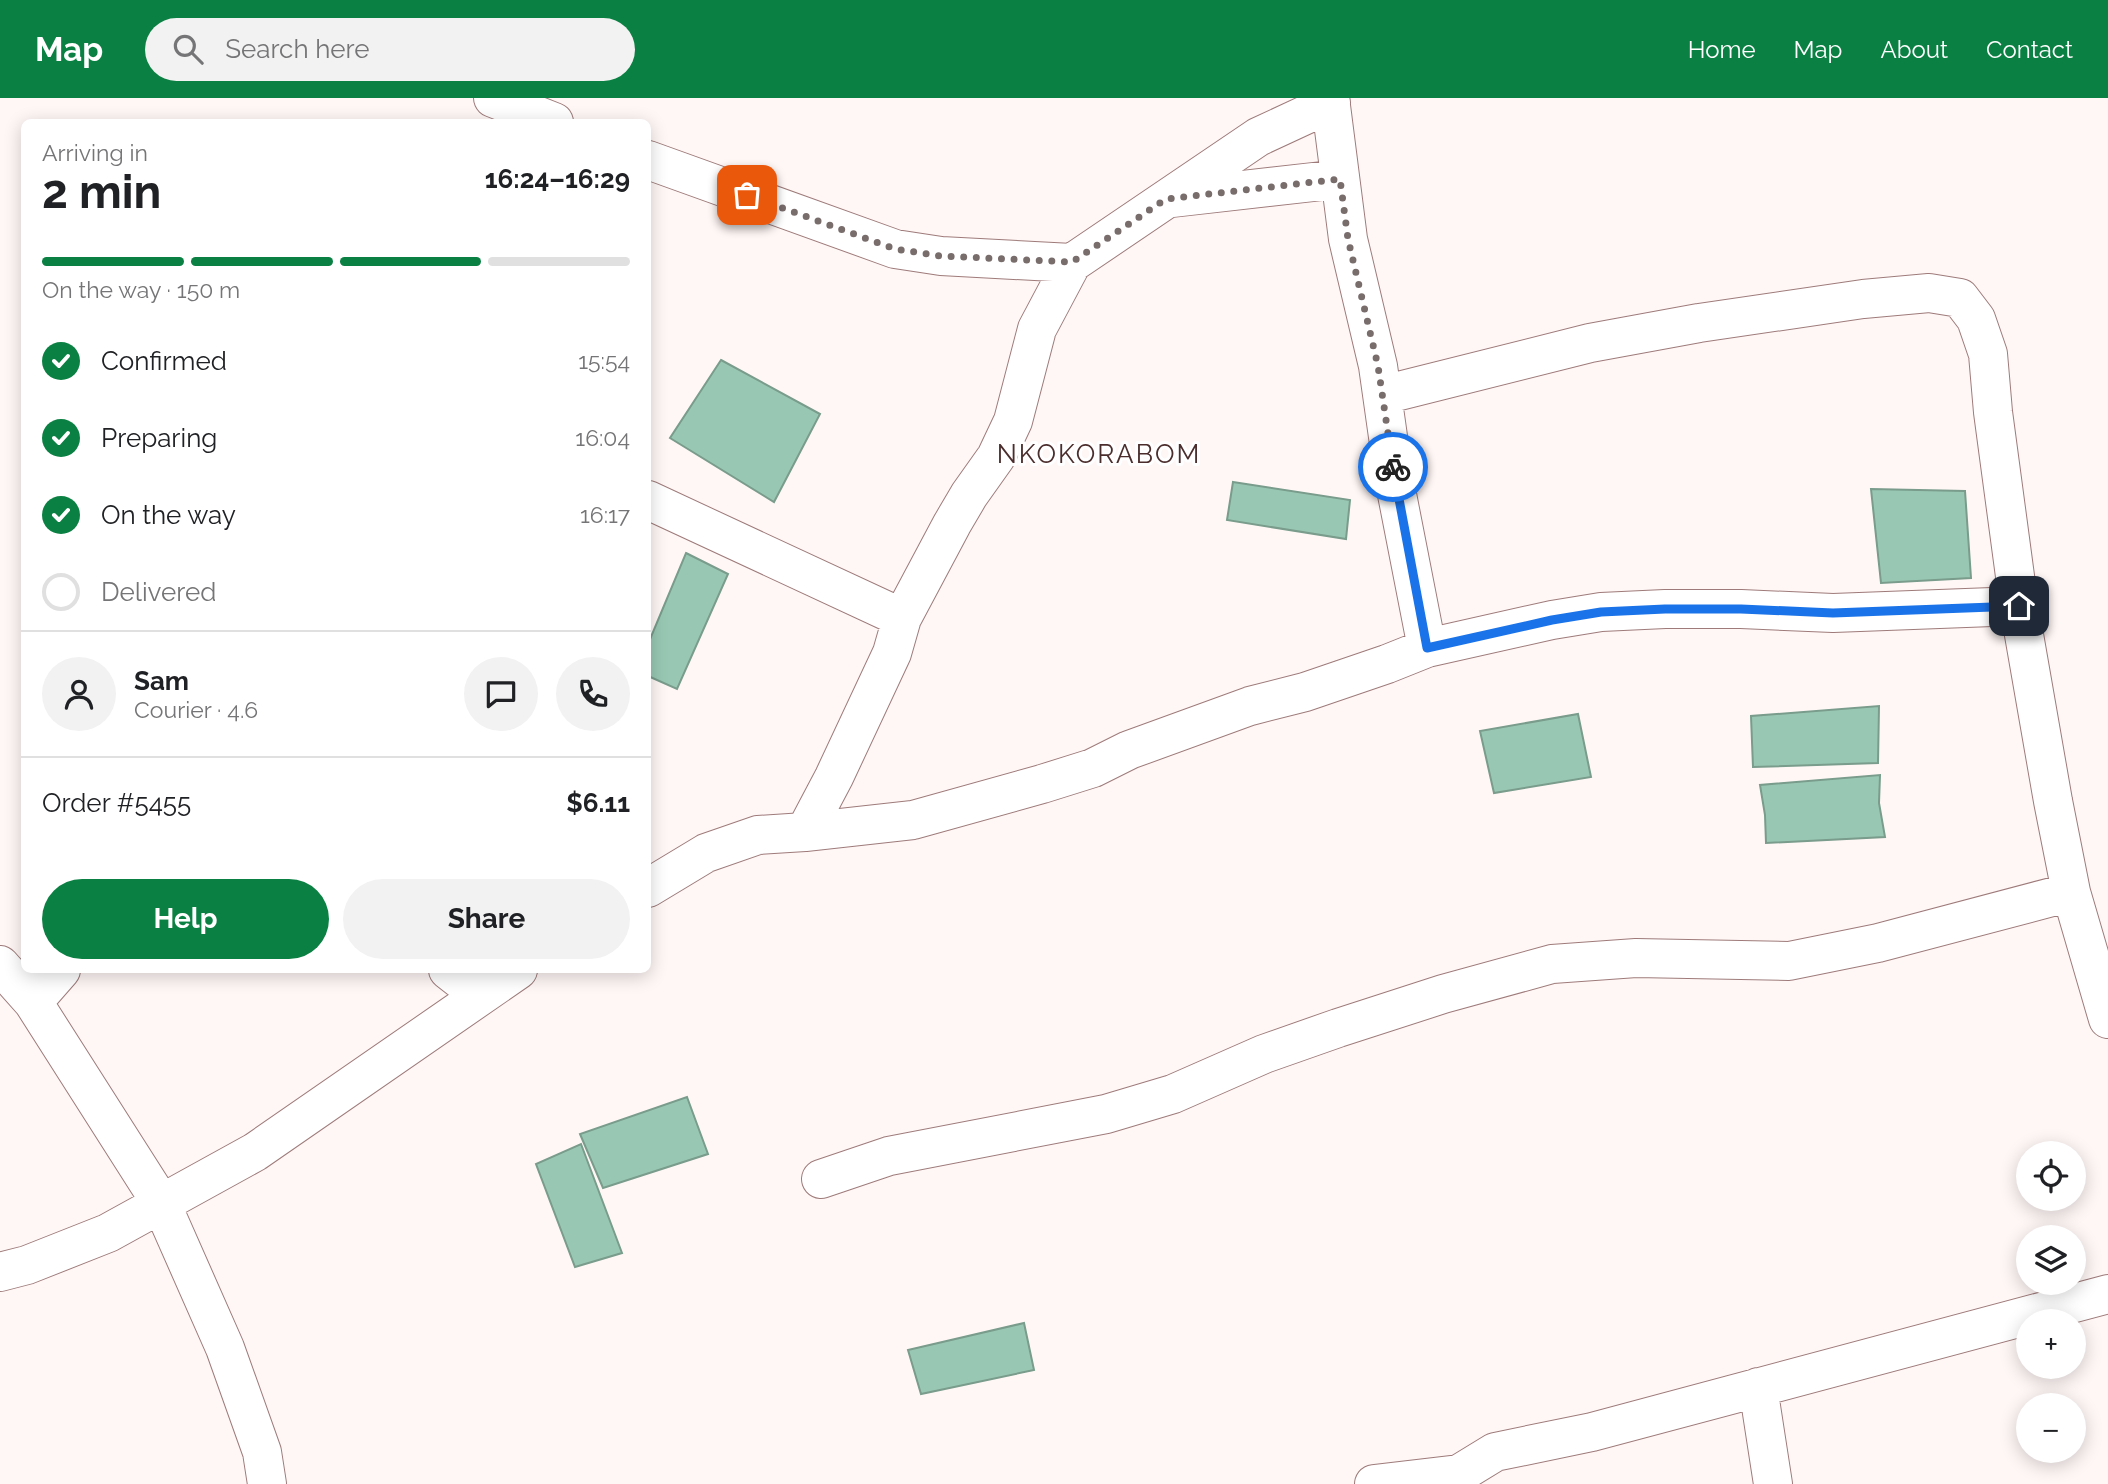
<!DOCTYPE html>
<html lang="en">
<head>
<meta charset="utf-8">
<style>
  body { margin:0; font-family:Raleway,sans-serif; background:#f2f2f2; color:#202124; height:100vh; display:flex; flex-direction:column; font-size:26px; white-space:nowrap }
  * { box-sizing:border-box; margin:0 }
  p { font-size:23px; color:#757577 }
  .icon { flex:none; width:38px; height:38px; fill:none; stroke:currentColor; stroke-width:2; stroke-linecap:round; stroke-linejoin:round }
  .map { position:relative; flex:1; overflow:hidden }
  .panel { position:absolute; left:21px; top:21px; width:630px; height:854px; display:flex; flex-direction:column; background:#fff; border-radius:10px; box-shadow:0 4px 18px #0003 }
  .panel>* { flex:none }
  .buttons { position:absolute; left:2016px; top:1043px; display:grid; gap:14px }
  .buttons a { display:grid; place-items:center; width:70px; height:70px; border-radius:50%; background:#fff; box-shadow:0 4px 18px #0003; font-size:35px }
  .pin { position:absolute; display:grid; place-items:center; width:60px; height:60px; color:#fff; margin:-30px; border-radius:14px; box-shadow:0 4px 10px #0006 }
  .courier { position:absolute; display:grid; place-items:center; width:70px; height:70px; margin:-35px; border:5px solid #1a73e8; border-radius:50%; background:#fff; color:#222; box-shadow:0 2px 9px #0007 }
  .overview em { font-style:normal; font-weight:700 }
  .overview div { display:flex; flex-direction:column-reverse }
  .overview { display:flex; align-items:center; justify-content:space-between; height:119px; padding:0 21px }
  h1 { font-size:46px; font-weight:700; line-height:52px }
  .bar { display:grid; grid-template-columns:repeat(4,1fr); gap:10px 7px; align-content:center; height:84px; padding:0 21px }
  .bar i { height:9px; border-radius:5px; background:#e0e0e0 }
  .bar .selected { background:#0b8043 }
  .bar p { grid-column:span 4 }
  .line { display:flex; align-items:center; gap:18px; padding:0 21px; border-top:2px solid #e0e0e0 }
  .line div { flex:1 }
  .round { display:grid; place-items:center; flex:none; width:74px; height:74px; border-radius:37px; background:#f2f2f2 }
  ol { padding:0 21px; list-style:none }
  li { display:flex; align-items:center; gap:21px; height:77px }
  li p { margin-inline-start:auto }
  li .icon { padding:7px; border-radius:50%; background:#0b8043; color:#fff; stroke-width:4 }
  li:last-child { color:#757577 }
  li i { width:38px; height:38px; border:4px solid #e0e0e0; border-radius:50% }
  .action { display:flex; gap:14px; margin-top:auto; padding:14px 21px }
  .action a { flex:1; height:80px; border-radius:42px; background:#0b8043; color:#fff; font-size:28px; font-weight:700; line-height:80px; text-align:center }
  .action a+a { background:#f2f2f2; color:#202124 }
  header { display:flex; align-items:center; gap:42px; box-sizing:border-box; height:98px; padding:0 35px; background:#0b8043; color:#fff }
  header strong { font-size:33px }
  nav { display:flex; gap:38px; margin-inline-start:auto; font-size:24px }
  .search { width:490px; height:63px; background:#f2f2f2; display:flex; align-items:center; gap:18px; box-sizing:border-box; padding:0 24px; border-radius:38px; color:#757577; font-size:26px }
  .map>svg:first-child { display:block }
</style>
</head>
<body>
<header>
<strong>Map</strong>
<div class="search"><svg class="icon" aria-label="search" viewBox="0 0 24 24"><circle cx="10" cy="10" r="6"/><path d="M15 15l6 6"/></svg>Search here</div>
<nav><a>Home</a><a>Map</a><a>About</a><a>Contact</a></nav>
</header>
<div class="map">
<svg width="2108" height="1386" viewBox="0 0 2108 1386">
  <rect width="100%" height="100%" fill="#fff7f6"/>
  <path fill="#98c8b3" stroke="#799c8c" stroke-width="2" d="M 721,262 L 820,316 L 774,404 L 670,340 Z
    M 1233,384 L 1350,402 L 1346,441 L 1227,422 Z
    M 1871,391 L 1965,393 L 1971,480 L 1881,485 Z
    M 686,455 L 728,476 L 677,591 L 648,578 L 648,546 Z
    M 1879,608 L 1878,665 L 1753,669 L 1751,618 Z
    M 1578,616 L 1591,679 L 1494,695 L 1480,633 Z
    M 1880,677 L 1879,705 L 1885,739 L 1766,745 L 1765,717 L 1760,687 Z
    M 687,999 L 708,1056 L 603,1090 L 580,1036 Z
    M 581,1046 L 622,1155 L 575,1169 L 536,1066 Z
    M 1024,1225 L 1034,1272 L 921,1296 L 908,1252 Z"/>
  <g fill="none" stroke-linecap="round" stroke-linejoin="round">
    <defs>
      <path id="minor" d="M 493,0 L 554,24
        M 1330,0 L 1348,141 L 1378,268 L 1394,381 L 1427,550
        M 648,62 L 895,151 L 941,158 L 1072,165
        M 1172,100 L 1340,81
        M 1383,297 L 1590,245 L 1699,225 L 1863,201 L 1929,195 L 1960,200 L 1976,221 L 1988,256 L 1993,314 L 2019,508 L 2053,703 L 2071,794 L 2108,921
        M 648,402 L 902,520
        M 805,734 L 913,722 L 1042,686 L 1093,670 L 1129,652 L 1250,608 L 1305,594 L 1387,566 L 1427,550 L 1552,522 L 1601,514 L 1665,511 L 1741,511 L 1833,515 L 2019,508
        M 648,790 L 706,755 L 758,737 L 805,734 L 834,679 L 892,555 L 902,520 L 952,426 L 969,397 L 996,359 L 1013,323 L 1037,231 L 1072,165 L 1258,39 L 1331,5
        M 0,867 L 33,904 L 61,872
        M 448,872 L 480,897
        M 33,904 L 161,1105 L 225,1250 L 262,1354 L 267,1386
        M 821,1081 L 889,1058 L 1106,1016 L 1173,996 L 1264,956 L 1338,930 L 1443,896 L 1552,866 L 1636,860 L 1789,863 L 1878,845 L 2071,794
        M 0,1174 L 27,1167 L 108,1135 L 255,1054 L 518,872
        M 1758,1289 L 1773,1386
        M 1374,1386 L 1459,1376 L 1495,1354 L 1592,1334 L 2108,1196"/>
    </defs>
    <use href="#minor" stroke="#9e7b7a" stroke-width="40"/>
    <use href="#minor" stroke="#fff" stroke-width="38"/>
  </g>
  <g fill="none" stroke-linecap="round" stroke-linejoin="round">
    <path stroke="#796d6c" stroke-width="7" stroke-dasharray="0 12.6" d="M 747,97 L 895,151 L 941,158 L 1072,164 L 1166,101 L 1340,81 L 1348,141 L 1378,268 L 1393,369"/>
    <path stroke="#1a73e8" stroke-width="9" d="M 1393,369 L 1427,550 L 1552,522 L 1601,514 L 1665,511 L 1741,511 L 1833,515 L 2019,508"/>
  </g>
  <g text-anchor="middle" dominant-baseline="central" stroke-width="6" stroke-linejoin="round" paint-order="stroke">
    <g font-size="26" letter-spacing="2" fill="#4b2d2d" stroke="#fff">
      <text x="1099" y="356">NKOKORABOM</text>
    </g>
  </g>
</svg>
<div class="buttons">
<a><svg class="icon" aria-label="locate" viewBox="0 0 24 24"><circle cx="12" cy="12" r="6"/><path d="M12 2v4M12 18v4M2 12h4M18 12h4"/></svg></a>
<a><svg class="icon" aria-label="layers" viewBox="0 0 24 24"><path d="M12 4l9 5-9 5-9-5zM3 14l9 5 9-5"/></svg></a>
<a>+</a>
<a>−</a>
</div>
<div class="pin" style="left:747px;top:97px;background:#ea580c"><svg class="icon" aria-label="bag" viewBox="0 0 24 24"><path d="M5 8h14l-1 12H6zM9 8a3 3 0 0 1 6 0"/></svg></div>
<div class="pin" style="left:2019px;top:508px;background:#1f2937"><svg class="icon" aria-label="home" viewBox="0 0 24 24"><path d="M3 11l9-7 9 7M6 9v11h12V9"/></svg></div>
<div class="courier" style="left:1393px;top:369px"><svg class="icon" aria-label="bike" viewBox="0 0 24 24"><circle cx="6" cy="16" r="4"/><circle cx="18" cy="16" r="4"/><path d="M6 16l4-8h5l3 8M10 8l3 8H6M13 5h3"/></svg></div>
<section class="panel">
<div class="overview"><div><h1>2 min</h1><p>Arriving in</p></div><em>16:24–16:29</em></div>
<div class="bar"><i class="selected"></i><i class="selected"></i><i class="selected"></i><i></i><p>On the way · 150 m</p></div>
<ol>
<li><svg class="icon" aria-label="check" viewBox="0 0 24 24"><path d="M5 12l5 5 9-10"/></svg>Confirmed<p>15:54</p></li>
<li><svg class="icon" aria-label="check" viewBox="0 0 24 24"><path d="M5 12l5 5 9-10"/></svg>Preparing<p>16:04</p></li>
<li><svg class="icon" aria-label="check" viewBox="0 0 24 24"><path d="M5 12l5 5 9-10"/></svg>On the way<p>16:17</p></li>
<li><i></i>Delivered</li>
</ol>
<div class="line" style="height:126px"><a class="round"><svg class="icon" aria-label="person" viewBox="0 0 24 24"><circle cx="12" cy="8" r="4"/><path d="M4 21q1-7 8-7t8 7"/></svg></a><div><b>Sam</b><p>Courier · 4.6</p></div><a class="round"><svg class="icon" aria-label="chat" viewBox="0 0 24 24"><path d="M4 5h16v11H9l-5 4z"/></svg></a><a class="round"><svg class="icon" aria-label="phone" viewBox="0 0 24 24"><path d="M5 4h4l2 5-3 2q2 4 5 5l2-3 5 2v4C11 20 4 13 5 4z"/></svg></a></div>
<div class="line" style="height:91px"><div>Order #5455</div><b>$6.11</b></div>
<div class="action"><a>Help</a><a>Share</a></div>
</section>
</div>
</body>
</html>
